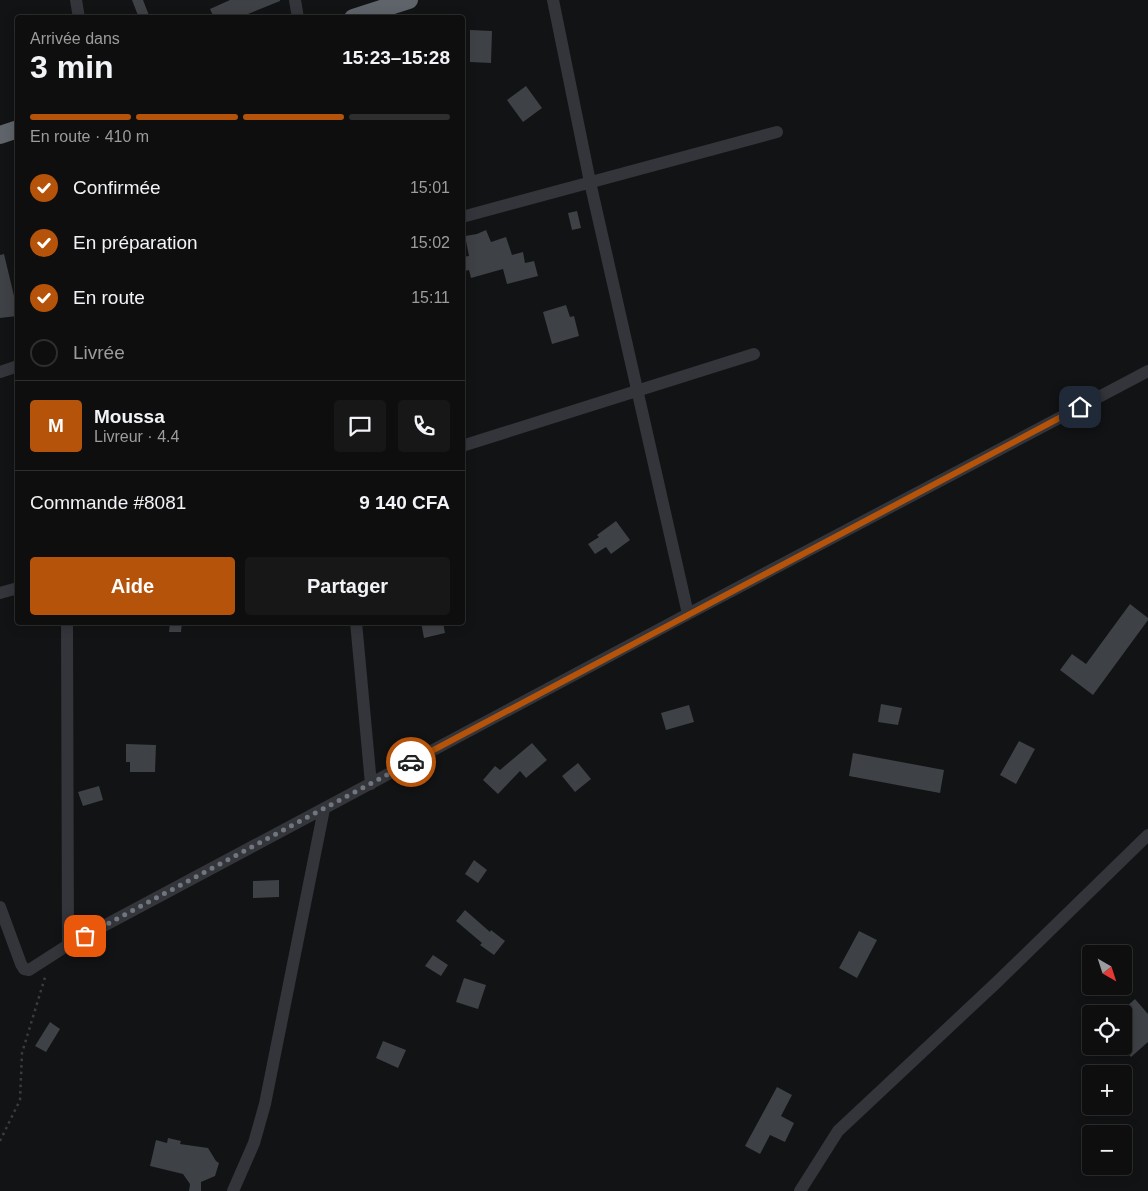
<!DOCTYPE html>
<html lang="fr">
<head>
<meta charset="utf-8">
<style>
  body { margin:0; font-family:Arial,sans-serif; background:#171718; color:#f1f3f6; height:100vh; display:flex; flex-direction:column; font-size:19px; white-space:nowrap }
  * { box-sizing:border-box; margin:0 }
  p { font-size:16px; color:#9b9c9e }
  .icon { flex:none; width:28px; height:28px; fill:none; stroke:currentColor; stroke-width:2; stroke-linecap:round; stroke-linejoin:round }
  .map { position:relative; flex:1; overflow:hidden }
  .panel { position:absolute; left:15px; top:15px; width:450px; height:610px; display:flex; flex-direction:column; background:#0e0e0f; border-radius:5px; box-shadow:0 2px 12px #0003,0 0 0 1px #2e2e2f }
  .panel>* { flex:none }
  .needle { width:32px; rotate:141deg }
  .tools { position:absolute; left:1082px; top:945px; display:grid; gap:10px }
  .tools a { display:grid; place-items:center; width:50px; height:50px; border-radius:5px; background:#0e0e0f; box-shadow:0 2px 12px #0003,0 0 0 1px #2e2e2f; font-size:25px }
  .pin { position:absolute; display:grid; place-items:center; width:42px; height:42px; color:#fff; margin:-21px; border-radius:10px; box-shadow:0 2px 8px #0006 }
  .courier { position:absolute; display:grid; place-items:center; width:50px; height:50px; margin:-25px; border:4px solid #b45309; border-radius:50%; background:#fff; color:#222; box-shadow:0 1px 6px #0007 }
  .overview em { font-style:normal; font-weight:800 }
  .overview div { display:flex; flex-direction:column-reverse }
  .overview { display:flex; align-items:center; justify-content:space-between; height:85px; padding:0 15px }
  h1 { font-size:32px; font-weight:800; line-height:38px }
  .bar { display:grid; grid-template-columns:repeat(4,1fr); gap:8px 5px; align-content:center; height:60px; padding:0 15px }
  .bar i { height:6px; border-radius:4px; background:#2e2e2f }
  .bar .current { background:#b45309 }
  .bar p { grid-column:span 4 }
  .line { display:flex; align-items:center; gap:12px; padding:0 15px; border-top:1px solid #2e2e2f }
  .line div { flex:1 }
  .round { display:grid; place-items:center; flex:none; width:52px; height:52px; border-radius:5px; background:#171718 }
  ol { padding:0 15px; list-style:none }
  li { display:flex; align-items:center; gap:15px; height:55px }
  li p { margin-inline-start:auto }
  li .icon { padding:5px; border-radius:50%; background:#b45309; color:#fff; stroke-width:4 }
  li:last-child { color:#9b9c9e }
  li i { width:28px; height:28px; border:2px solid #2e2e2f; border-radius:50% }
  .action { display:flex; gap:10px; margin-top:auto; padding:10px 15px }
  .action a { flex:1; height:58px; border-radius:5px; background:#b45309; color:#fff; font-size:20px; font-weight:800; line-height:58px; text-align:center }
  .action a+a { background:#171718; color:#f1f3f6 }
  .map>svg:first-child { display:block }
</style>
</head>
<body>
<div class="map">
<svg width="1148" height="1191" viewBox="0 0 1148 1191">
  <rect width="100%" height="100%" fill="#121314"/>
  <path fill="#3e4145" d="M 132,0 L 143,0 L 150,18 L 139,18 Z
    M 230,0 L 280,0 L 280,1 L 238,18 L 214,18 L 210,9 Z
    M 470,30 L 492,31 L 491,63 L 470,62 Z
    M 526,86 L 542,108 L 523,122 L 507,100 Z
    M 577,211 L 581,228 L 572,230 L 568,213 Z
    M 486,230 L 491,242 L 506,237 L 512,255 L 523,252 L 525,263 L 534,261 L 538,276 L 507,284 L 503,269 L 471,278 L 469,270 L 465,271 L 462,261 L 462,257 L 469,256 L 465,236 L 477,234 Z
    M 4,254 L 15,300 L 17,316 L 0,318 L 0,255 Z
    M 566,305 L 570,317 L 574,316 L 579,336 L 552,344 L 543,312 Z
    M 616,521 L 630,540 L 611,554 L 606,547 L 595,554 L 588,544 L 599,537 L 597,535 Z
    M 1130,604 L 1148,618 L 1148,620 L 1093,695 L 1060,670 L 1072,654 L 1086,664 Z
    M 170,622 L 182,622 L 181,632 L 169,632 Z
    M 421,622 L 443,622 L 445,633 L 424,638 Z
    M 881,704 L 902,708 L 898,725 L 878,722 Z
    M 689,705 L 694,722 L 666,730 L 661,713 Z
    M 1019,741 L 1035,749 L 1016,784 L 1000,775 Z
    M 532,743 L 547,760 L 526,778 L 520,771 L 498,794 L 483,780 L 495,766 L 500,770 Z
    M 126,744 L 156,745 L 155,772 L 130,772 L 130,762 L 126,762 Z
    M 853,753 L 944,770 L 940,793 L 849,776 Z
    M 578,763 L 591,779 L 575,792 L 562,776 Z
    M 99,786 L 103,800 L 83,806 L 78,792 Z
    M 474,860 L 487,870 L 478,883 L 465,874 Z
    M 279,880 L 279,897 L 253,898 L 253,881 Z
    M 465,910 L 490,932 L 491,930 L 505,941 L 494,955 L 480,945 L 482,943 L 456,921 Z
    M 859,931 L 877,940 L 857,978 L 839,968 Z
    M 433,955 L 448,965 L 441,976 L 425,966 Z
    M 464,978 L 486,985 L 478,1009 L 456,1002 Z
    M 1135,999 L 1148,1014 L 1148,1042 L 1131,1057 L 1124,1048 L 1124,1009 Z
    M 50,1022 L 60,1029 L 46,1052 L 35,1046 Z
    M 383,1041 L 406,1050 L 398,1068 L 376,1058 Z
    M 777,1087 L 792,1095 L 781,1116 L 794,1123 L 785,1142 L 770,1135 L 760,1154 L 745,1146 Z
    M 168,1138 L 181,1141 L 180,1144 L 208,1148 L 216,1161 L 219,1163 L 215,1176 L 201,1182 L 201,1191 L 189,1191 L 190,1184 L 183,1174 L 150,1166 L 156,1140 L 167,1143 Z"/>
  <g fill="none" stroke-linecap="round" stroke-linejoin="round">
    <path stroke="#393c41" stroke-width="2.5" stroke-dasharray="2.5 4" stroke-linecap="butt" d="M 0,1141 L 20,1100 L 22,1053 L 46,974"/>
    <path stroke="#33353a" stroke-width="12" d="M 76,0 L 79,18
      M 295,0 L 298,18
      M 462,217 L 777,132
      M 0,372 L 18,366
      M 462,446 L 754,354
      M 0,593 L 18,588
      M 688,614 L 1148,371
      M 67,622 L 68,945
      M 356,622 L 371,784
      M 0,907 L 21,964 L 24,969 L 29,970 L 68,945 L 688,614 L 590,182 L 553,0
      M 233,1191 L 254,1143 L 265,1104 L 324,809
      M 800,1191 L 838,1131 L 996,983 L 1148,835"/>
    <path stroke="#5f646b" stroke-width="18" d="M 353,18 L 409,0
      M 0,135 L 18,129"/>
  </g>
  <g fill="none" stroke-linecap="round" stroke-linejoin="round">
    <path stroke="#70767d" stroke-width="5" stroke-dasharray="0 9" d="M 85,936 L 411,762"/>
    <path stroke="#b45309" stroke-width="6" d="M 411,762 L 1080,407"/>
  </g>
</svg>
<div class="tools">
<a><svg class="needle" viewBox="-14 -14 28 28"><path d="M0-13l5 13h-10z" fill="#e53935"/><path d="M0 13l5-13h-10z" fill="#9b9c9e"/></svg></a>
<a><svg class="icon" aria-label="locate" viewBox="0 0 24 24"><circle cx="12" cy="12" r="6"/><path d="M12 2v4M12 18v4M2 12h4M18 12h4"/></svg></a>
<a>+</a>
<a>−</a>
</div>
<div class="pin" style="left:85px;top:936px;background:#ea580c"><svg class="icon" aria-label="bag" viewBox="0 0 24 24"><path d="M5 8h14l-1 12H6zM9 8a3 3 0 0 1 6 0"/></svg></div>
<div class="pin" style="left:1080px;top:407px;background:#1f2937"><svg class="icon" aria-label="home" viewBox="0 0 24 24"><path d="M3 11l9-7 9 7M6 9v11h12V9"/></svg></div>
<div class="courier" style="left:411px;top:762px"><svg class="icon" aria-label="car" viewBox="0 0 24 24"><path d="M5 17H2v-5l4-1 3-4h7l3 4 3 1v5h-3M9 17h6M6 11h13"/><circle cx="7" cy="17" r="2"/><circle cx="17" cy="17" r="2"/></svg></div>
<section class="panel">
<div class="overview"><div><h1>3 min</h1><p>Arrivée dans</p></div><em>15:23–15:28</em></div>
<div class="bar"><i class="current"></i><i class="current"></i><i class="current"></i><i></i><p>En route · 410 m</p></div>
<ol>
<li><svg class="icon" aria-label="check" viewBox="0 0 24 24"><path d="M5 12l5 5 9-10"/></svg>Confirmée<p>15:01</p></li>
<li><svg class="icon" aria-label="check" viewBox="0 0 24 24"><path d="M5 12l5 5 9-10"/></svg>En préparation<p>15:02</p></li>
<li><svg class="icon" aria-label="check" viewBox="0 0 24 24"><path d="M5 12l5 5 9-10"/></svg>En route<p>15:11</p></li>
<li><i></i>Livrée</li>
</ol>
<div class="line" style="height:90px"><b class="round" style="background:#b45309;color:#fff">M</b><div><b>Moussa</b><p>Livreur · 4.4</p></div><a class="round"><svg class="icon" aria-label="chat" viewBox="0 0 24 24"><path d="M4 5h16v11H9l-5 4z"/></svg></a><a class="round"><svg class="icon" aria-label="phone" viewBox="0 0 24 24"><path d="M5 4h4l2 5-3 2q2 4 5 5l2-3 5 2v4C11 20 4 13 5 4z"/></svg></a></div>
<div class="line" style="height:65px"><div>Commande #8081</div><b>9 140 CFA</b></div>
<div class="action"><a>Aide</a><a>Partager</a></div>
</section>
</div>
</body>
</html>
